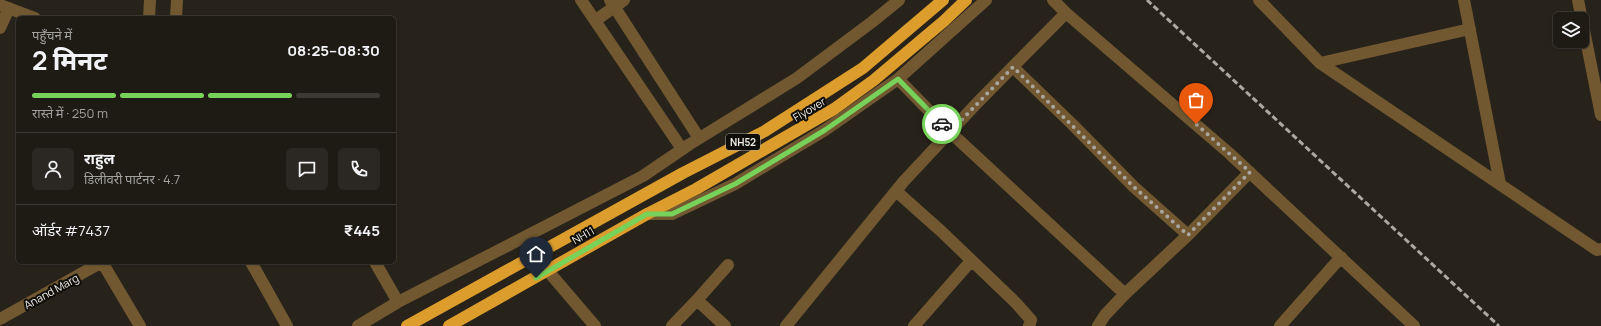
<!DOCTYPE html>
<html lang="hi">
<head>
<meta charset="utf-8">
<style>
  body { margin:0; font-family:Manrope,"Noto Sans Devanagari",sans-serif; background:#2b2722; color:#f1f3f6; height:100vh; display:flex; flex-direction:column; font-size:15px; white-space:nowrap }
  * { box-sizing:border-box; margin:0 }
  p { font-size:13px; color:#a1a1a0 }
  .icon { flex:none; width:22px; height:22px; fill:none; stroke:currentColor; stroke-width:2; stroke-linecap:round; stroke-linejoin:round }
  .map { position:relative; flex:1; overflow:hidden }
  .sheet { position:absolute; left:16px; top:16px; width:380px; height:248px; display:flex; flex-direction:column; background:#1e1a14; border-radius:6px; box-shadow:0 1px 3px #0004,0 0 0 1px #3c3834 }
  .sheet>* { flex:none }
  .controls { position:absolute; left:1553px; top:12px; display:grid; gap:8px }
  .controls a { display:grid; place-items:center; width:36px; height:36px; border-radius:6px; background:#1e1a14; box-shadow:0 1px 3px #0004,0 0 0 1px #3c3834; font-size:20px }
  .pin { position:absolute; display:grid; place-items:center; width:34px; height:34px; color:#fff; margin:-41px -17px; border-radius:50% 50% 50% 0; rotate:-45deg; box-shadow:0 0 4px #0007 }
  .pin .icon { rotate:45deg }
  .courier { position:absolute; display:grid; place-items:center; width:40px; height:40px; margin:-20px; border:3px solid #77d259; border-radius:50%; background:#fff; color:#222; box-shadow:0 1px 5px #0007 }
  .headline em { font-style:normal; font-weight:700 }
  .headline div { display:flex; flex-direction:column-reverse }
  .headline { display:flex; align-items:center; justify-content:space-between; height:68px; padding:0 16px }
  h1 { font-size:26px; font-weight:700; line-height:30px }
  .bar { display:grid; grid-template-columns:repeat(4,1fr); gap:6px 4px; align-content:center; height:48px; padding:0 16px }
  .bar i { height:5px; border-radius:3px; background:#3c3834 }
  .bar .on { background:#77d259 }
  .bar p { grid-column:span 4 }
  .line { display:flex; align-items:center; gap:10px; padding:0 16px; border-top:1px solid #3c3834 }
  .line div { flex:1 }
  .round { display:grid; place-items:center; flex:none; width:42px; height:42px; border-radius:6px; background:#2b2722 }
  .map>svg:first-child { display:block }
</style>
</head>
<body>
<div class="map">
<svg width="1601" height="326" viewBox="0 0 1601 326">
  <rect width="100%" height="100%" fill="#28231a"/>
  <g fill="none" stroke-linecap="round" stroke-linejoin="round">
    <path stroke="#715831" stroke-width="12" d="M 581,0 L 682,149
      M 610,0 L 699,138
      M 1053,0 L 1066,13 L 1229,153 L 1414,326
      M 1259,0 L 1320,63 L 1597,250 L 1601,249
      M 1464,0 L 1500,184
      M 1578,0 L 1601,115
      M 0,5 L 35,18
      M 149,18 L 150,0
      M 176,18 L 177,0
      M 596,20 L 624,0
      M 0,28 L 9,8
      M 1320,63 L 1470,29
      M 1013,67 L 1072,124 L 1134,187 L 1188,235
      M 898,79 L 950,132 L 1125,294
      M 896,191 L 942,232 L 1016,303 L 1031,320 L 1029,326
      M 647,214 L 672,214 L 735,184 L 825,130 L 898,79 L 986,0
      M 102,262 L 140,326
      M 251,262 L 287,326
      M 375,262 L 398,302
      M 548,271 L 595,326
      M 697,300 L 728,265
      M 0,319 L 102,262
      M 358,326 L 398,302 L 643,176 L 690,144 L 797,78 L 872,22 L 899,0
      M 672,326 L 697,300 L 725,326
      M 786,326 L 904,181 L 978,102 L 1066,13
      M 914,326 L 971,261
      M 1098,326 L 1105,315 L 1125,294 L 1188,235 L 1250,172
      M 1280,326 L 1341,257"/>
    <path stroke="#dc9d2c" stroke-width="12" d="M 407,326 L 683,173 L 765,131 L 863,68 L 943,0
      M 449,326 L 647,214 L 696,189 L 834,109 L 874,80 L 944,21 L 966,0"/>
    <path stroke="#aca9a2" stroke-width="3" stroke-dasharray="6 3" stroke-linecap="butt" d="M 1147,0 L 1499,326"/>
  </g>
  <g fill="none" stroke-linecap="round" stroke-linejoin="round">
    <path stroke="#a9a69f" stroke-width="4" stroke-dasharray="0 7.2" d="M 942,124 L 950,132 L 1013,67 L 1134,187 L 1188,235 L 1250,172 L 1196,124"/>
    <path stroke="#77d259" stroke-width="5" d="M 536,278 L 647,214 L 672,214 L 735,184 L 825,130 L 898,79 L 942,124"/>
  </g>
  <g text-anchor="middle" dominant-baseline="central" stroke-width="4" stroke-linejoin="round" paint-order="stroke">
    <rect fill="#0f0d09" stroke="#aca9a4" stroke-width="1" x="726" y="134" width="34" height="16" rx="3"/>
    <g font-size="10" font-weight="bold" fill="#efece6">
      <text x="743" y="142">NH52</text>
    </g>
    <g font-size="11" fill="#efece6" stroke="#0f0d09">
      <text transform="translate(809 109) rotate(-31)">Flyover</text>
      <text transform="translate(583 235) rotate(-30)">NH11</text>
      <text transform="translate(51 291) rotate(-29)">Anand Marg</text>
    </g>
  </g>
</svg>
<div class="controls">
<a><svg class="icon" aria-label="layers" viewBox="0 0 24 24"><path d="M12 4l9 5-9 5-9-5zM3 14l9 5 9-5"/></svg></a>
</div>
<div class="pin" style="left:1196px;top:124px;background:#ea580c"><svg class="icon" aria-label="bag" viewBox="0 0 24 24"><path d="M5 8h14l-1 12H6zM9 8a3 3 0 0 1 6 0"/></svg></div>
<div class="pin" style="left:536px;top:278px;background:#1f2937"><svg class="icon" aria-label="home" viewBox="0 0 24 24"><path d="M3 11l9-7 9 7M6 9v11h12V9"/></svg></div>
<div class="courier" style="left:942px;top:124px"><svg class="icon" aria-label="car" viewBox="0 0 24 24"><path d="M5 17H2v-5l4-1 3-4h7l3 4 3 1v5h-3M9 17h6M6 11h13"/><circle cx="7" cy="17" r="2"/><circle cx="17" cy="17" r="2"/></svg></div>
<section class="sheet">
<div class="headline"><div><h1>2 मिनट</h1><p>पहुँचने में</p></div><em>08:25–08:30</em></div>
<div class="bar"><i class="on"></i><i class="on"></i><i class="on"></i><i></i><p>रास्ते में · 250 m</p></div>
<div class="line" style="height:72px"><a class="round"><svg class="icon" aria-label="person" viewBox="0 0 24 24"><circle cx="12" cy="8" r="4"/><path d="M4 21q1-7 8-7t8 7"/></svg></a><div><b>राहुल</b><p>डिलीवरी पार्टनर · 4.7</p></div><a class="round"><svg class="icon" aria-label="chat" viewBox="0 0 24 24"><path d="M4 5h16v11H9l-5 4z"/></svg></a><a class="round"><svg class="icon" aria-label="phone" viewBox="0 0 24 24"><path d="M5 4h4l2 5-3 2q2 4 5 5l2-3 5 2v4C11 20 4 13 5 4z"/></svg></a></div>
<div class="line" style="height:52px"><div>ऑर्डर #7437</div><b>₹445</b></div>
</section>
</div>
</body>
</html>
